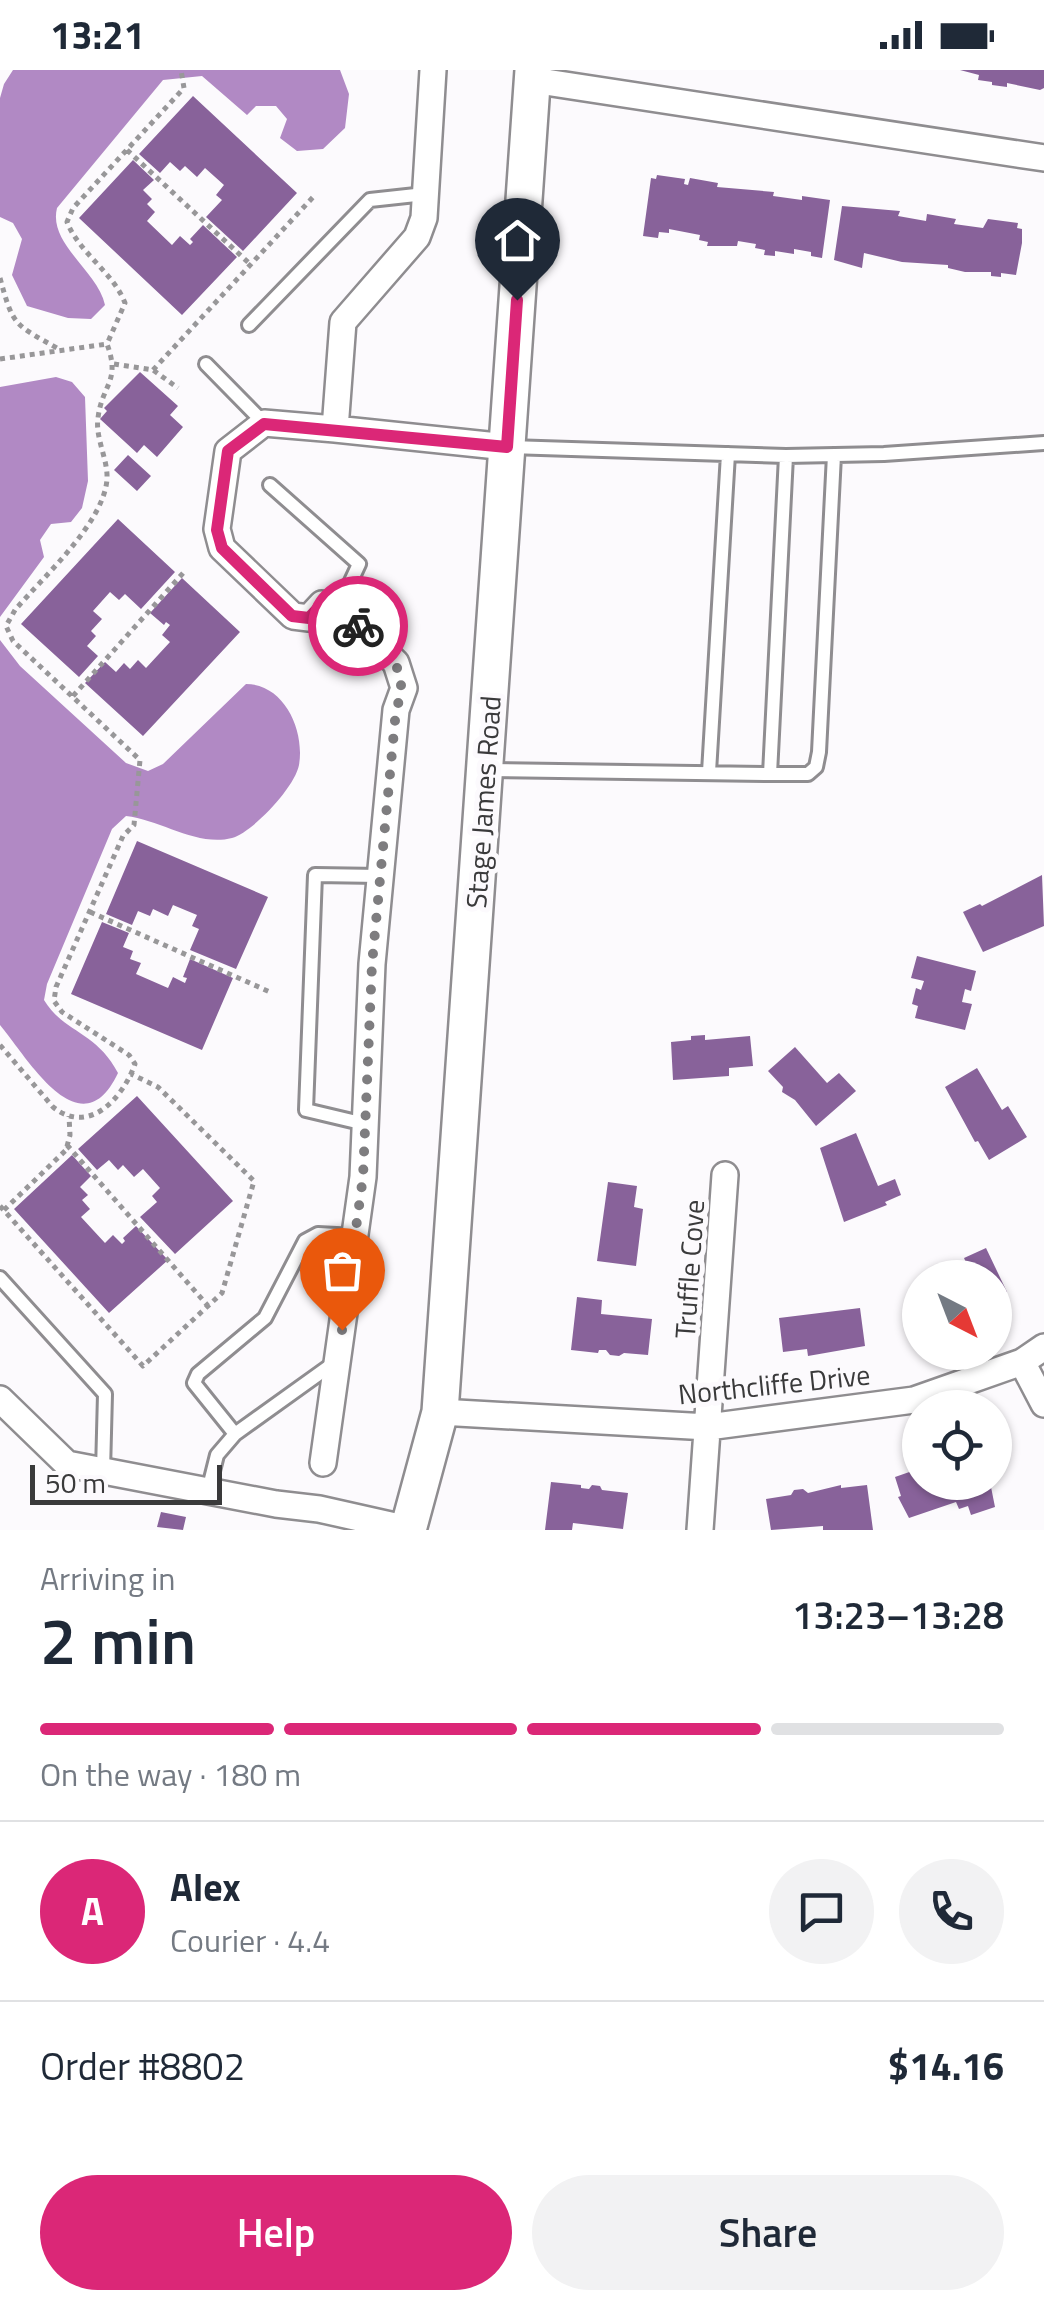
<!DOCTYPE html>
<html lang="en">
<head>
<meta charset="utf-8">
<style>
  body { margin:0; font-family:"Titillium Web",sans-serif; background:#f2f2f3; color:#1f2937; height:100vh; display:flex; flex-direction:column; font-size:38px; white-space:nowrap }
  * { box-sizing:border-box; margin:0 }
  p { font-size:32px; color:#747a83 }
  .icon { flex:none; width:55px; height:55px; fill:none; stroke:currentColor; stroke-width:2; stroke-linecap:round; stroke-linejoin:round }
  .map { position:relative; height:1460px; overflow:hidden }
  .sheet { display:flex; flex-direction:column; background:#fff; flex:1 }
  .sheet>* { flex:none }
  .needle { width:65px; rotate:138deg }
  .buttons { position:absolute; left:902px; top:1190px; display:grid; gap:20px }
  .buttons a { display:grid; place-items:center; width:110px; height:110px; border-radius:50%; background:#fff; box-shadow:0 2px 8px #0004; font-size:50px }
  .scale { position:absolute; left:30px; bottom:25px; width:192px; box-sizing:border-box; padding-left:10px; border:5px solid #3a3a3b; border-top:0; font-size:28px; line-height:35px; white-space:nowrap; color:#3a3a3b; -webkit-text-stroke:8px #fcfafd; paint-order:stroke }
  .pin { position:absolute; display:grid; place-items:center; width:85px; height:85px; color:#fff; margin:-102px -42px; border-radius:50% 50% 50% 0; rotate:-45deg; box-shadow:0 0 10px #0007 }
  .pin .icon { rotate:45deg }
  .courier { position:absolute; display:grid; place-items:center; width:100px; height:100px; margin:-50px; border:8px solid #db2777; border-radius:50%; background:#fff; color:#222; box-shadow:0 2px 12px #0007 }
  .overview em { font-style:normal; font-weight:600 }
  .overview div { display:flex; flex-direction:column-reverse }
  .overview { display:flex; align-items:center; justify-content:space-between; height:170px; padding:0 40px }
  h1 { font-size:65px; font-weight:600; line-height:75px }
  .bar { display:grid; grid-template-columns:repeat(4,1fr); gap:15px 10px; align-content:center; height:120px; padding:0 40px }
  .bar i { height:12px; border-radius:8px; background:#e0e1e3 }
  .bar .active { background:#db2777 }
  .bar p { grid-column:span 4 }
  .line { display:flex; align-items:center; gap:25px; padding:0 40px; border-top:2px solid #e0e1e3 }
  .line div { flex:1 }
  .round { display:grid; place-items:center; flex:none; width:105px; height:105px; border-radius:52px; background:#f2f2f3 }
  .cta { display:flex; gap:20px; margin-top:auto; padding:20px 40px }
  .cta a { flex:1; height:115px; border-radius:60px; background:#db2777; color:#fff; font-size:40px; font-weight:600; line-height:115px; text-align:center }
  .cta a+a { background:#f2f2f3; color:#1f2937 }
  .status { display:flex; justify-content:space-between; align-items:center; height:70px; padding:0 50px; background:#fff; direction:ltr }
  .status svg { height:28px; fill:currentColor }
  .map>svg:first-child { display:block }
</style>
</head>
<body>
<div class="status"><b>13:21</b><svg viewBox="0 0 49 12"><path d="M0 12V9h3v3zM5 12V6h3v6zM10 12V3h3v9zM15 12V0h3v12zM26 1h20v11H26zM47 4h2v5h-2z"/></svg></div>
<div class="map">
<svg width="1044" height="1460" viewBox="0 0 1044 1460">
  <rect width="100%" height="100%" fill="#fcfafd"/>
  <path fill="#b189c4" d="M 13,0 L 340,0 L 349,24 L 345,58 L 323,79 L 297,81 L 280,68 L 287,49 L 276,36 L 256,36 L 247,45 L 202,6 L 163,10 L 57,138 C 48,174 98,201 105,235 L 91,249 L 68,248 L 27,236 L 12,205 L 22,169 L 13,153 L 0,147 L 0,28 L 4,14 Z
    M 56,307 L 72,312 L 85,327 L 88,411 L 82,438 L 71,452 L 51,454 L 40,470 L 44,487 L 0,547 L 0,317 Z
    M 0,570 L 20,596 L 126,693 L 148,701 L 163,694 L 246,614 C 284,614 305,660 299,695 C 295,717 253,762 232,768 C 197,777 161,750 126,746 L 112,759 L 47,914 L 44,930 C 64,963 96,961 118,1003 C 81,1081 29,990 0,955 Z"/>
  <path fill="#88629a" d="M 960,0 L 1044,0 L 1044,18 L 1040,20 L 1007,13 L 1007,17 L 992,15 L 992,12 L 978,10 L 979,5 Z
    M 193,26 L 297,123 L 243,181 L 206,147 L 222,130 L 216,125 L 224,115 L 205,98 L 197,107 L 185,96 L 180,101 L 170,92 L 160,103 L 139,84 Z
    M 133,90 L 154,110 L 143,120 L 152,129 L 147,134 L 155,142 L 147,151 L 172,175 L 180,166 L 190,175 L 193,172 L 190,169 L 203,155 L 237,187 L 182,245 L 79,148 Z
    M 657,105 L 685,109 L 684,114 L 688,115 L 690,108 L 718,113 L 717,117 L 774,122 L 773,126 L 802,130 L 802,126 L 830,130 L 822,188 L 811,186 L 811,182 L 794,179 L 794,184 L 775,181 L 775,186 L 764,185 L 765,180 L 755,178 L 756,174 L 738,171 L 737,176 L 707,176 L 708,172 L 699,170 L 700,165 L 669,159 L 669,163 L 659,162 L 658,168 L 643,166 L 651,108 L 656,109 Z
    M 842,136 L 900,141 L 898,146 L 926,151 L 927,144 L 956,149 L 954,154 L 983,158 L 988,149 L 1018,153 L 1017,158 L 1022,159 L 1022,173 L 1016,205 L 1001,203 L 1001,207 L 991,206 L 991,202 L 965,202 L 948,198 L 948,195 L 902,192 L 864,183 L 862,198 L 834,190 Z
    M 140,302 L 178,336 L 170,345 L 183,357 L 157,387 L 144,375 L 137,383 L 100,349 L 107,341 L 104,338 Z
    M 128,385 L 151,406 L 137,421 L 114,400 Z
    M 118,449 L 175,502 L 141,539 L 125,524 L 119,530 L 110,522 L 93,541 L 102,549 L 91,561 L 96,566 L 87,576 L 98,586 L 79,607 L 21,554 Z
    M 182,508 L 240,562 L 143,666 L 85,613 L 105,592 L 116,602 L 124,593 L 130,599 L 138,590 L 146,598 L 170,572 L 162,565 L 170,555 L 166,552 L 164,555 L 150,543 Z
    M 137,771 L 268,827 L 236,899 L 190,880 L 199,859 L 192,856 L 197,845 L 173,835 L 168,846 L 153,839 L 150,846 L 138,841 L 132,855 L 106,844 Z
    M 1042,805 L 1044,856 L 983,882 L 963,842 L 980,834 L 982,836 Z
    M 102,852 L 129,863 L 123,877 L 133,881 L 130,889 L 141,893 L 136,904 L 168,918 L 173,907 L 185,913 L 187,908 L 183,907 L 190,889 L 233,908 L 202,980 L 71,924 Z
    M 917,886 L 976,901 L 971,921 L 965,919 L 962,932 L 972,934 L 965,960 L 915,948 L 918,936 L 912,934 L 916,918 L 921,920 L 924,911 L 911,908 Z
    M 705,965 L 705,970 L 750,966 L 753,996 L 729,998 L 729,1006 L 673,1010 L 671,972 L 691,970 L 691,966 Z
    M 795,977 L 827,1013 L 839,1003 L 856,1021 L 816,1056 L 795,1030 L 782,1022 L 783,1017 L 768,1001 Z
    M 977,998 L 1002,1040 L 1008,1036 L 1027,1067 L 989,1090 L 978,1071 L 975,1072 L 945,1017 Z
    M 137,1026 L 233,1131 L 175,1184 L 140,1147 L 157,1132 L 152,1126 L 160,1118 L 143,1099 L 134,1107 L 123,1095 L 118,1100 L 109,1090 L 97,1100 L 78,1079 Z
    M 856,1063 L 878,1116 L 895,1109 L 901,1125 L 885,1132 L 887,1135 L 844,1152 L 820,1078 Z
    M 72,1085 L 91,1106 L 80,1117 L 88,1125 L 82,1130 L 90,1139 L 81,1147 L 105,1173 L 113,1165 L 122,1174 L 125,1171 L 123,1168 L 136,1156 L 168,1190 L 109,1243 L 14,1139 Z
    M 608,1112 L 637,1116 L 634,1137 L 643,1139 L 636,1196 L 597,1191 Z
    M 986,1178 L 1007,1222 L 995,1228 L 995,1208 L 945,1208 L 968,1197 L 964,1188 Z
    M 577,1227 L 602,1230 L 601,1244 L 652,1249 L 648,1285 L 624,1283 L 619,1286 L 610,1285 L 606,1280 L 599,1280 L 598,1283 L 571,1280 Z
    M 860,1238 L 865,1276 L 808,1286 L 807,1279 L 783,1282 L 779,1248 Z
    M 918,1399 L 920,1412 L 990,1412 L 995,1437 L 971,1445 L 968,1436 L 959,1439 L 956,1432 L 909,1448 L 898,1427 L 901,1426 L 895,1407 Z
    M 551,1412 L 581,1415 L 581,1418 L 589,1419 L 592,1415 L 600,1416 L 602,1420 L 628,1423 L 623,1459 L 573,1453 L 572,1460 L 545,1460 Z
    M 841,1415 L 841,1418 L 867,1415 L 873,1460 L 823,1460 L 823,1456 L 771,1460 L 766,1429 L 791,1425 L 794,1420 L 803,1419 L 808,1423 Z
    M 161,1442 L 186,1447 L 183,1460 L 157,1457 Z"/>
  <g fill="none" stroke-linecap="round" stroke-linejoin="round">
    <defs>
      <path id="lane" d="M 249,255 L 370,130 L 425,124
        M 206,294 L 264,353
        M 786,386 L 884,384 L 1044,373
        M 270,415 L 359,494 L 339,537
        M 485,700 L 770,704 L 786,386 L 510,377
        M 709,702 L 728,384
        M 770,704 L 808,704 L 816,697 L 819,682 L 834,385
        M 365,1054 L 306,1040 L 315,805 L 380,806
        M 0,1208 L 105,1324 L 103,1401
        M 235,1364 L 334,1293
        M 208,1421 L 217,1385 L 235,1364 L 194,1313 L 198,1304 L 265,1248 L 305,1171 L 318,1164 L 355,1166"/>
      <path id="street" d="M 532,10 L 1044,88
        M 335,359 L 507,377
        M 1022,1292 L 1044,1334
        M 0,1329 L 67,1394 L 276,1434 L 319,1439 L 408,1459
        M 440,1342 L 708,1357 L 914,1330 L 1022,1292 L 1044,1277
        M 323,1393 L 363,1107 L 372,894 L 396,640 L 404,618 L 396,593 L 339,537 L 322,534 L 309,548 L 293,546 L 222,478 L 217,459 L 228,381 L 264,353 L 335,359 L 343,252 L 417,167 L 424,148 L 433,0
        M 700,1460 L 725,1105"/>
      <path id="secondary" d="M 408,1460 L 440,1342 L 533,0"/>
    </defs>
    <use href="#lane" stroke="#8f8d90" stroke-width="18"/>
    <use href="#street" stroke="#8f8d90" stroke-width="30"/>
    <use href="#secondary" stroke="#8f8d90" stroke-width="40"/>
    <path stroke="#989799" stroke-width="5" stroke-dasharray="5 5" stroke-linecap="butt" d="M 127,80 L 251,195
      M 0,208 C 13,256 14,254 57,278
      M 0,289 L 107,274
      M 114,294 L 153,300 L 178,318
      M 153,300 L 315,125
      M 73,626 L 184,502
      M 90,842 L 270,922
      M 0,975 L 53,1037 C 89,1066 123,1028 135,994 L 129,985 L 62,942 L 54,931 L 56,917 L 123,766 L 134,755 L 140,690 L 13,571 L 6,556 L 15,540 C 43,507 104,453 107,409 C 108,389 95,368 98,348 C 102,314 121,312 107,274 L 125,233 C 113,202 80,184 67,152 L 73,138 L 184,18 L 181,0
      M 67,1075 L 208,1236
      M 0,1136 L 143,1296 L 222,1223 L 254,1111 L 158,1017 L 131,1004
      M 4,1140 L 66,1080 L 70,1065 L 69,1046"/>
    <use href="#lane" stroke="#fff" stroke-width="12"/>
    <use href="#street" stroke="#fff" stroke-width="25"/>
    <use href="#secondary" stroke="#fff" stroke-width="35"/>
  </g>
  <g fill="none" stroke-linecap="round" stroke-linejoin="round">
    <path stroke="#7e7d7f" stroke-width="10" stroke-dasharray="0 18" d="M 342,1260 L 363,1107 L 372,894 L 396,640 C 412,596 387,585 358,556"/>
    <path stroke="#db2777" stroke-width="12" d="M 358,556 L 339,537 L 322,534 L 309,548 L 292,546 L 222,478 L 217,460 L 228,381 L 264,354 L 507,377 L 517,230"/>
  </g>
  <g text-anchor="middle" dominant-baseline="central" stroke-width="10" stroke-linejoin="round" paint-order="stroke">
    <g font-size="28" fill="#3a3a3b" stroke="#fcfafd">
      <text transform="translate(483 732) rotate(-86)">Stage James Road</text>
      <text transform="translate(689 1199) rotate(-86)">Truffle Cove</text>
      <text transform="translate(774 1314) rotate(-6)">Northcliffe Drive</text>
    </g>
  </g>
</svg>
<div class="buttons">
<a><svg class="needle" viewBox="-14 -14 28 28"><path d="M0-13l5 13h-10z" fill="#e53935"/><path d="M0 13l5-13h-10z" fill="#747a83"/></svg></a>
<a><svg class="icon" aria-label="locate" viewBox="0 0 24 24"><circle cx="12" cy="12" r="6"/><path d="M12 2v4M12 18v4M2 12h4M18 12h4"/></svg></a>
</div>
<div class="scale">50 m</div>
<div class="pin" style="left:342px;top:1260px;background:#ea580c"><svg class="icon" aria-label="bag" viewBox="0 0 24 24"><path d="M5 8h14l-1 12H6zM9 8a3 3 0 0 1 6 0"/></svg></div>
<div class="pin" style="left:517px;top:230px;background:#1f2937"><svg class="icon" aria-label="home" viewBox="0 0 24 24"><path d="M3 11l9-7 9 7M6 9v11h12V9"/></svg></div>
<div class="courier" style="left:358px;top:556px"><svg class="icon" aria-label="bike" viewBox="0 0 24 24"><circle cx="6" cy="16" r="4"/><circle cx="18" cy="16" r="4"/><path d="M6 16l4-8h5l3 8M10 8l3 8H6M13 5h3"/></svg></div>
</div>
<section class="sheet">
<div class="overview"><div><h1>2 min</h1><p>Arriving in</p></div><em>13:23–13:28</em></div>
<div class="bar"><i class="active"></i><i class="active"></i><i class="active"></i><i></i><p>On the way · 180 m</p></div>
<div class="line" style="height:180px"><b class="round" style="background:#db2777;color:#fff">A</b><div><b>Alex</b><p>Courier · 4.4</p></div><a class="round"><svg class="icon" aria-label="chat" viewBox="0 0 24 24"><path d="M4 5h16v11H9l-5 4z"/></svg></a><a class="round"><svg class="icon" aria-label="phone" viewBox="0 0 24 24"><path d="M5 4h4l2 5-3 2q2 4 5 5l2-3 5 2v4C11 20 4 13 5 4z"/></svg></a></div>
<div class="line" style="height:130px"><div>Order #8802</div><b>$14.16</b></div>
<div class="cta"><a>Help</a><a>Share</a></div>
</section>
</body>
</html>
